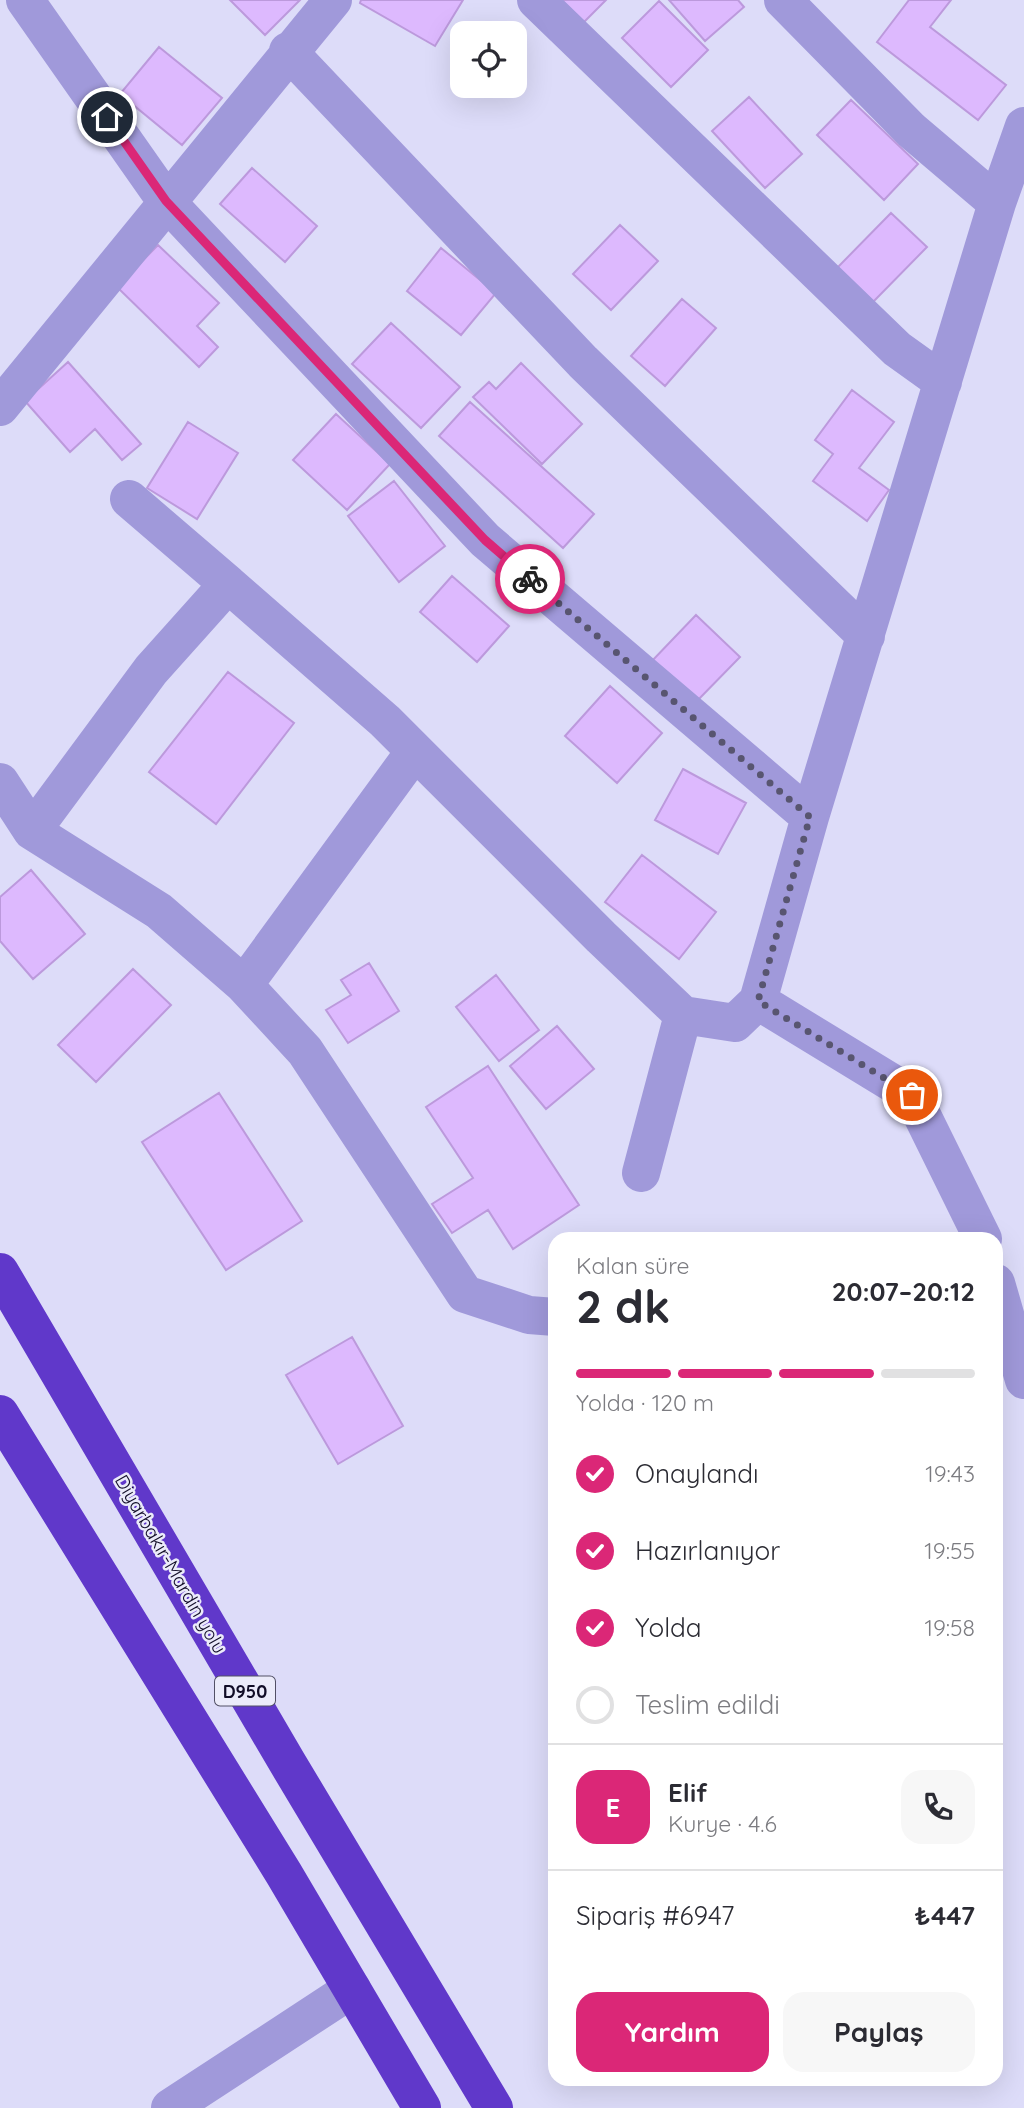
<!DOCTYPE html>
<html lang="tr">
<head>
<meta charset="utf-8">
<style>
  body { margin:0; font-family:Quicksand,sans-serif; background:#f7f7f7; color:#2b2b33; height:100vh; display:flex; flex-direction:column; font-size:26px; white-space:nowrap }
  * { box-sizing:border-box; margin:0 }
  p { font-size:23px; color:#7c7c81 }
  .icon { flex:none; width:38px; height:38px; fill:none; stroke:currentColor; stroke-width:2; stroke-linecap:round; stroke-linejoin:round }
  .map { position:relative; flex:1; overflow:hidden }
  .side { position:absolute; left:548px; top:1232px; width:455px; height:854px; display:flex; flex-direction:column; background:#fff; border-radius:21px; box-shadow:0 7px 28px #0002 }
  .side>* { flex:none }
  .buttons { position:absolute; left:450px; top:21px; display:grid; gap:14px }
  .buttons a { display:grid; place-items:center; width:77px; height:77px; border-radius:14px; background:#fff; box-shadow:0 7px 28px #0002; font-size:35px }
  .pin { position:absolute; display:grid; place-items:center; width:60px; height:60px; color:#fff; margin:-30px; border:4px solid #fff; border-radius:50%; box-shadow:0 2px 7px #0007 }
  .courier { position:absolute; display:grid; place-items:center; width:70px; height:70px; margin:-35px; border:5px solid #db2777; border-radius:50%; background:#fff; color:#222; box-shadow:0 2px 9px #0007 }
  .headline em { font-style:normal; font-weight:700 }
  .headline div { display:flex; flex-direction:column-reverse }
  .headline { display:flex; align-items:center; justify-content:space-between; height:119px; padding:0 28px }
  h1 { font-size:46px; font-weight:700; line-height:52px }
  .bar { display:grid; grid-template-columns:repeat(4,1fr); gap:10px 7px; align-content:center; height:84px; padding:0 28px }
  .bar i { height:9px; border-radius:5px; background:#e1e1e2 }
  .bar .current { background:#db2777 }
  .bar p { grid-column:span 4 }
  .line { display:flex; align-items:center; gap:18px; padding:0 28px; border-top:2px solid #e1e1e2 }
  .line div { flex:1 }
  .round { display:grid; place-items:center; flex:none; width:74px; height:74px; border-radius:21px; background:#f7f7f7 }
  ol { padding:0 28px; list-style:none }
  li { display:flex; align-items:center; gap:21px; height:77px }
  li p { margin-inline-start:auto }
  li .icon { padding:7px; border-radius:50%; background:#db2777; color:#fff; stroke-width:4 }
  li:last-child { color:#7c7c81 }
  li i { width:38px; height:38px; border:4px solid #e1e1e2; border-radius:50% }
  .cta { display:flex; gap:14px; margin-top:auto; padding:14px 28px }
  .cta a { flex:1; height:80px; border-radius:21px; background:#db2777; color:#fff; font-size:28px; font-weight:700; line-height:80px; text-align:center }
  .cta a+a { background:#f7f7f7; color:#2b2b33 }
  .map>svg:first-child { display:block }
</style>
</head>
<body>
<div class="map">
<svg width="1024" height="2108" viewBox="0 0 1024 2108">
  <rect width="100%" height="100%" fill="#dddcf9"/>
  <path fill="#ddb9fe" stroke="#bc99dc" stroke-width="2" d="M 230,0 L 300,0 L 265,35 Z
    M 361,0 L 463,0 L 435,46 L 360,3 Z
    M 561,0 L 606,0 L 584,22 Z
    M 669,0 L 738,0 L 744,7 L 705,41 Z
    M 909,0 L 951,0 L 930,27 L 1006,85 L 978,120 L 877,42 Z
    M 659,1 L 708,50 L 671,87 L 622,38 Z
    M 159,47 L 222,98 L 182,145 L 120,94 Z
    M 749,97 L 802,154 L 765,188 L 712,131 Z
    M 851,100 L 918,164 L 884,200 L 817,135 Z
    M 252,168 L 317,226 L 285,262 L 220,204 Z
    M 891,213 L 927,247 L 872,303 L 837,268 Z
    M 620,225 L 658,261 L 611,310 L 573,274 Z
    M 158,245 L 219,303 L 197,326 L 218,347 L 199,367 L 117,287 Z
    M 441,248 L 496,293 L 461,335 L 407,291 Z
    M 682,299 L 716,328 L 665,386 L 631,356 Z
    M 391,323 L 460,387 L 421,428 L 352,364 Z
    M 68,362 L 141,444 L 122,460 L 95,429 L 70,452 L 25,401 Z
    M 521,363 L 582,424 L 542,464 L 473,397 L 489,382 L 496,389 Z
    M 852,390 L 894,422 L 859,468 L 889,490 L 867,521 L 813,481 L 833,454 L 815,440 Z
    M 470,402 L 594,514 L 563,548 L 439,436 Z
    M 336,414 L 390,464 L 347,510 L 293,460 Z
    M 188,422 L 238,453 L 197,519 L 147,488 Z
    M 394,481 L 445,546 L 399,582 L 348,516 Z
    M 452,576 L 509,626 L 477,662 L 420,612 Z
    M 696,615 L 740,657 L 693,705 L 650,663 Z
    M 228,672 L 294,723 L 216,824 L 149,772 Z
    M 610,686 L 662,733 L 617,783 L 565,736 Z
    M 683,769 L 746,803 L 718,854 L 655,820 Z
    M 642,855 L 716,912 L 679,959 L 605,902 Z
    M 31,870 L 85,934 L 33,979 L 0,941 L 0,897 Z
    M 369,963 L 399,1011 L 348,1043 L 326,1010 L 351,995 L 341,980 Z
    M 133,969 L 171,1005 L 96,1082 L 58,1045 Z
    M 496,975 L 539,1030 L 499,1061 L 456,1007 Z
    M 557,1026 L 594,1069 L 546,1109 L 510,1066 Z
    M 488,1066 L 579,1205 L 513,1249 L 488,1210 L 452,1233 L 432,1204 L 473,1178 L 426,1107 Z
    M 219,1093 L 302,1221 L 226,1270 L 142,1142 Z
    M 352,1337 L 403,1426 L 338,1464 L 286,1375 Z"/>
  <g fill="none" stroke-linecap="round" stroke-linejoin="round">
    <path stroke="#a099da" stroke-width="38" d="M 25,0 L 166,201 L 485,540 L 810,817
      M 536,0 L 897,349 L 943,382
      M 783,0 L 911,130 L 997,203
      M 288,51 L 583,362 L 866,636
      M 0,407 L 333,0
      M 129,499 L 228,584
      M 0,782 L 32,831 L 159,911 L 244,985 L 305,1051 L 465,1294 L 529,1315 L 555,1317
      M 32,831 L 151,670 L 228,584 L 385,721 L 601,937 L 683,1015 L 735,1023 L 758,1001 L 810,817 L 997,203 L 1024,126
      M 244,985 L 415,751
      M 758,1001 L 912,1095 L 983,1239
      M 641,1173 L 683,1015
      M 996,1283 L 1024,1380
      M 170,2108 L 352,1989"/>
    <path stroke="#6038ca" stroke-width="38" d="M 0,1272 L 287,1762 L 494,2108
      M 0,1414 L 284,1874 L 422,2108"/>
  </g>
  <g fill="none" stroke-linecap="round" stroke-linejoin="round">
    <path stroke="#585570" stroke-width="7" stroke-dasharray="0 12.6" d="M 530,579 L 810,817 L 758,1001 L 912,1095"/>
    <path stroke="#db2777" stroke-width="9" d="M 107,117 L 166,201 L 485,540 L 530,579"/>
  </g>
  <g text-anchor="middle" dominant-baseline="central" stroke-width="5" stroke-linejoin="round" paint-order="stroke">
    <rect fill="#ebebfa" stroke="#525066" stroke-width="2" x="215" y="1676.5" width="60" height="29" rx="5"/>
    <g font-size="18" font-weight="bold" fill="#110d27">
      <text x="245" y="1691">D950</text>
    </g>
    <g font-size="19" fill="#110d27" stroke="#ebebfa">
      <text transform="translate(171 1564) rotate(60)">Diyarbakır-Mardin yolu</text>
    </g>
  </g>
</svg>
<div class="buttons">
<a><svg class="icon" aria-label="locate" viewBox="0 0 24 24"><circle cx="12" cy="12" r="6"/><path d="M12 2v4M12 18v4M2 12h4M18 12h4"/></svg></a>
</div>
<div class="pin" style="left:912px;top:1095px;background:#ea580c"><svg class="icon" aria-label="bag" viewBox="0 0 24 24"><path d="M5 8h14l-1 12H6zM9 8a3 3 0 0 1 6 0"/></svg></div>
<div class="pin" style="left:107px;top:117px;background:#1f2937"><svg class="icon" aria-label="home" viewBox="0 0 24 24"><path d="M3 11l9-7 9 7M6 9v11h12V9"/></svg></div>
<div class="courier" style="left:530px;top:579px"><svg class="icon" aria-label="bike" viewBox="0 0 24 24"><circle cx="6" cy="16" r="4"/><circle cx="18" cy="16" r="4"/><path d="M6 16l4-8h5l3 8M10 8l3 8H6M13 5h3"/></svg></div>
<section class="side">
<div class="headline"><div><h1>2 dk</h1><p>Kalan süre</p></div><em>20:07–20:12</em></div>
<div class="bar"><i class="current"></i><i class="current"></i><i class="current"></i><i></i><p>Yolda · 120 m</p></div>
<ol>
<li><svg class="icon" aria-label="check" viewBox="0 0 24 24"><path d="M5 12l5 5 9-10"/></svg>Onaylandı<p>19:43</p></li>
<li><svg class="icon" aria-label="check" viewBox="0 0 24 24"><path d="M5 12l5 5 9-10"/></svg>Hazırlanıyor<p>19:55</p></li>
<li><svg class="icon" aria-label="check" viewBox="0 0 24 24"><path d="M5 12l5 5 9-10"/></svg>Yolda<p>19:58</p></li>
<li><i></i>Teslim edildi</li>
</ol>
<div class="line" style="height:126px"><b class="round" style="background:#db2777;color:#fff">E</b><div><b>Elif</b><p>Kurye · 4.6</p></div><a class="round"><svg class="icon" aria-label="phone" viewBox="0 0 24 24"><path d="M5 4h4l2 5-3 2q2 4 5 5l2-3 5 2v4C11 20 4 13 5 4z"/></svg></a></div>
<div class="line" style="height:91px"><div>Sipariş #6947</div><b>₺447</b></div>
<div class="cta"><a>Yardım</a><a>Paylaş</a></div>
</section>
</div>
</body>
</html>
